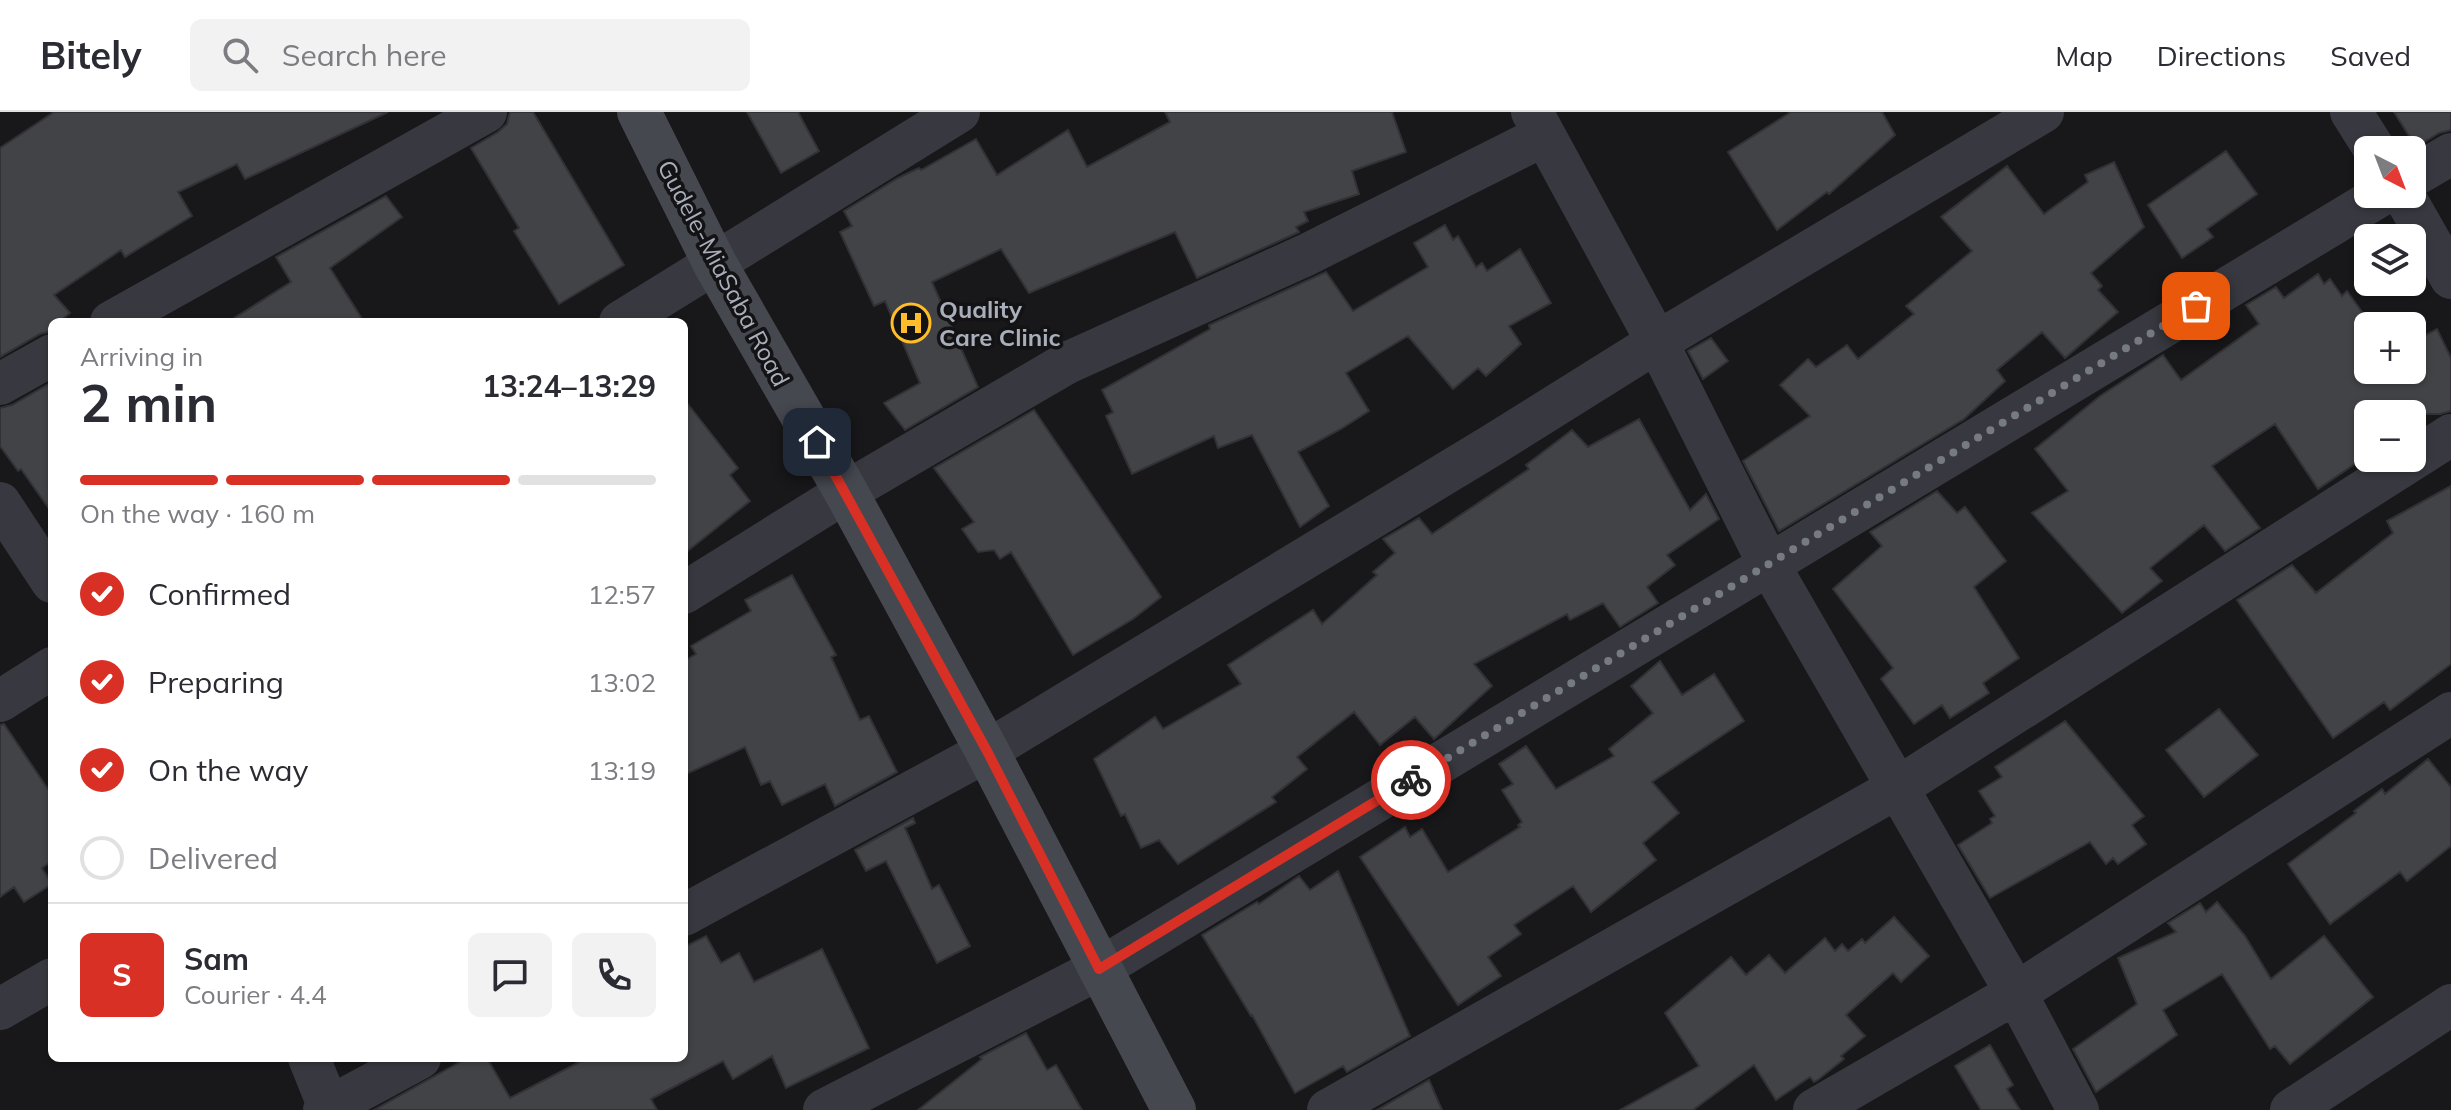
<!DOCTYPE html>
<html lang="en">
<head>
<meta charset="utf-8">
<style>
  body { margin:0; font-family:Mulish,sans-serif; background:#f2f2f3; color:#2b2b33; height:100vh; display:flex; flex-direction:column; font-size:30px; white-space:nowrap }
  * { box-sizing:border-box; margin:0 }
  p { font-size:26px; color:#7c7c81 }
  .icon { flex:none; width:44px; height:44px; fill:none; stroke:currentColor; stroke-width:2; stroke-linecap:round; stroke-linejoin:round }
  .map { position:relative; flex:1; overflow:hidden }
  .side { position:absolute; left:48px; top:206px; width:640px; height:744px; display:flex; flex-direction:column; background:#fff; border-radius:12px; box-shadow:0 2px 6px #0004 }
  .side>* { flex:none }
  .needle { width:52px; rotate:138deg }
  .buttons { position:absolute; left:2354px; top:24px; display:grid; gap:16px }
  .buttons a { display:grid; place-items:center; width:72px; height:72px; border-radius:12px; background:#fff; box-shadow:0 2px 6px #0004; font-size:40px }
  .pin { position:absolute; display:grid; place-items:center; width:68px; height:68px; color:#fff; margin:-34px; border-radius:16px; box-shadow:0 4px 12px #0006 }
  .courier { position:absolute; display:grid; place-items:center; width:80px; height:80px; margin:-40px; border:6px solid #d93025; border-radius:50%; background:#fff; color:#222; box-shadow:0 2px 10px #0007 }
  .summary em { font-style:normal; font-weight:700 }
  .summary div { display:flex; flex-direction:column-reverse }
  .summary { display:flex; align-items:center; justify-content:space-between; height:136px; padding:0 32px }
  h1 { font-size:52px; font-weight:700; line-height:60px }
  .bar { display:grid; grid-template-columns:repeat(4,1fr); gap:12px 8px; align-content:center; height:96px; padding:0 32px }
  .bar i { height:10px; border-radius:6px; background:#e1e1e2 }
  .bar .active { background:#d93025 }
  .bar p { grid-column:span 4 }
  .line { display:flex; align-items:center; gap:20px; padding:0 32px; border-top:2px solid #e1e1e2 }
  .line div { flex:1 }
  .round { display:grid; place-items:center; flex:none; width:84px; height:84px; border-radius:12px; background:#f2f2f3 }
  ol { padding:0 32px; list-style:none }
  li { display:flex; align-items:center; gap:24px; height:88px }
  li p { margin-inline-start:auto }
  li .icon { padding:8px; border-radius:50%; background:#d93025; color:#fff; stroke-width:4 }
  li:last-child { color:#7c7c81 }
  li i { width:44px; height:44px; border:4px solid #e1e1e2; border-radius:50% }
  header { display:flex; align-items:center; gap:48px; box-sizing:border-box; height:112px; padding:0 40px; background:#fff; border-bottom:2px solid #e1e1e2 }
  header strong { font-size:38px }
  nav { display:flex; gap:44px; margin-inline-start:auto; font-size:28px }
  .search { width:560px; height:72px; background:#f2f2f3; display:flex; align-items:center; gap:20px; box-sizing:border-box; padding:0 28px; border-radius:12px; color:#7c7c81; font-size:30px }
  .map>svg:first-child { display:block }
</style>
</head>
<body>
<header>
<strong>Bitely</strong>
<div class="search"><svg class="icon" aria-label="search" viewBox="0 0 24 24"><circle cx="10" cy="10" r="6"/><path d="M15 15l6 6"/></svg>Search here</div>
<nav><a>Map</a><a>Directions</a><a>Saved</a></nav>
</header>
<div class="map">
<svg width="2451" height="998" viewBox="0 0 2451 998">
  <rect width="100%" height="100%" fill="#18181a"/>
  <path fill="#424347" stroke="#323236" stroke-width="2" d="M 54,0 L 388,0 L 245,67 L 237,52 L 178,80 L 192,104 L 125,145 L 121,138 L 54,183 L 70,201 L 59,210 L 52,210 L 52,219 L 40,222 L 0,245 L 0,36 Z
    M 510,0 L 533,0 L 624,153 L 559,192 L 514,119 L 519,116 L 471,36 L 498,20 L 507,12 Z
    M 747,0 L 798,0 L 819,39 L 781,61 Z
    M 1165,0 L 1392,0 L 1406,40 L 1352,59 L 1359,82 L 1304,100 L 1308,109 L 1296,115 L 1299,120 L 1197,166 L 1175,120 L 1029,181 L 1001,137 L 932,170 L 978,275 L 905,318 L 884,291 L 920,271 L 885,189 L 874,194 L 840,120 L 852,114 L 844,99 L 898,66 L 919,56 L 921,58 L 976,27 L 997,63 L 1068,18 L 1087,55 L 1170,10 Z
    M 1791,0 L 1882,0 L 1895,23 L 1829,82 L 1827,80 L 1777,118 L 1728,40 Z
    M 2394,0 L 2451,0 L 2451,18 L 2439,21 L 2416,35 Z
    M 2226,39 L 2257,82 L 2207,117 L 2213,125 L 2182,146 L 2148,93 Z
    M 2114,50 L 2144,115 L 2091,161 L 2102,174 L 2098,178 L 2118,200 L 2065,246 L 2042,220 L 1997,258 L 2005,269 L 1964,307 L 1779,419 L 1743,349 L 1810,304 L 1780,273 L 1808,247 L 1816,255 L 1847,233 L 1858,247 L 1914,202 L 1906,194 L 1972,139 L 1941,105 L 2007,54 L 2044,102 L 2088,70 L 2085,63 Z
    M 386,84 L 402,105 L 330,156 L 364,210 L 228,210 L 291,170 L 276,145 Z
    M 1445,113 L 1453,128 L 1458,124 L 1476,155 L 1482,151 L 1487,159 L 1520,137 L 1551,191 L 1509,214 L 1521,232 L 1486,264 L 1478,256 L 1453,277 L 1408,224 L 1346,261 L 1369,299 L 1341,317 L 1298,340 L 1329,394 L 1300,415 L 1252,323 L 1218,336 L 1214,324 L 1132,362 L 1106,304 L 1113,300 L 1102,278 L 1210,217 L 1209,213 L 1326,160 L 1353,199 L 1428,155 L 1414,131 Z
    M 2318,162 L 2324,172 L 2330,167 L 2342,184 L 2347,179 L 2372,214 L 2368,214 L 2368,258 L 2412,258 L 2412,230 L 2437,217 L 2451,246 L 2451,299 L 2440,302 L 2368,302 L 2368,343 L 2318,377 L 2275,312 L 2212,354 L 2260,416 L 2225,439 L 2204,413 L 2150,456 L 2162,469 L 2122,501 L 2032,401 L 2068,379 L 2035,337 L 2100,284 L 2163,243 L 2181,268 L 2259,212 L 2246,193 L 2276,175 L 2284,186 Z
    M 1711,226 L 1728,249 L 1703,267 L 1688,239 Z
    M 52,270 L 52,401 L 21,357 L 18,359 L 0,334 L 0,296 L 12,293 Z
    M 684,287 L 738,356 L 730,363 L 750,389 L 684,442 Z
    M 1034,298 L 1161,485 L 1133,507 L 1073,543 L 1011,440 L 1000,447 L 994,438 L 978,440 L 962,417 L 974,410 L 934,356 Z
    M 1639,307 L 1690,398 L 1706,382 L 1719,407 L 1667,443 L 1675,453 L 1647,475 L 1658,491 L 1620,515 L 1603,491 L 1570,508 L 1567,502 L 1474,552 L 1492,574 L 1434,627 L 1415,605 L 1380,633 L 1354,600 L 1297,645 L 1307,657 L 1272,685 L 1276,690 L 1178,752 L 1159,728 L 1141,736 L 1125,702 L 1121,704 L 1094,647 L 1155,605 L 1163,617 L 1241,572 L 1228,553 L 1313,498 L 1322,512 L 1377,463 L 1373,460 L 1395,441 L 1383,427 L 1419,406 L 1432,422 L 1529,357 L 1526,353 L 1572,318 L 1588,335 Z
    M 2451,374 L 2451,552 L 2390,598 L 2384,590 L 2333,626 L 2237,488 L 2292,453 L 2316,481 L 2393,421 L 2387,409 Z
    M 1937,379 L 1957,401 L 1965,395 L 2006,449 L 1974,475 L 2019,546 L 1983,571 L 1989,581 L 1950,606 L 1942,593 L 1914,612 L 1881,567 L 1893,556 L 1833,477 L 1882,434 L 1870,420 Z
    M 792,463 L 836,543 L 831,545 L 860,608 L 869,604 L 897,660 L 835,694 L 825,672 L 782,693 L 770,669 L 761,673 L 745,635 L 684,663 L 684,549 L 696,542 L 691,534 L 751,499 L 745,488 Z
    M 1660,549 L 1682,583 L 1714,562 L 1744,609 L 1652,670 L 1679,701 L 1643,731 L 1656,748 L 1591,800 L 1573,774 L 1514,813 L 1521,822 L 1488,845 L 1501,864 L 1458,893 L 1360,745 L 1405,715 L 1410,725 L 1422,717 L 1448,760 L 1520,715 L 1518,713 L 1522,710 L 1502,678 L 1513,672 L 1499,652 L 1526,634 L 1556,677 L 1614,644 L 1609,637 L 1653,601 L 1631,574 Z
    M 2219,597 L 2258,643 L 2204,685 L 2166,638 Z
    M 2065,609 L 2144,704 L 2132,713 L 2146,732 L 2118,752 L 2113,746 L 2106,752 L 2090,730 L 1990,786 L 1958,733 L 1992,711 L 1990,707 L 1995,704 L 1979,679 L 2002,665 L 1995,655 Z
    M 4,612 L 52,683 L 52,749 L 42,756 L 52,772 L 24,790 L 14,775 L 0,785 L 0,613 Z
    M 2428,647 L 2451,675 L 2451,734 L 2407,769 L 2400,760 L 2330,812 L 2288,752 L 2356,701 L 2354,699 L 2382,677 L 2385,682 Z
    M 913,706 L 915,711 L 905,716 L 932,777 L 939,773 L 970,834 L 937,851 L 886,749 L 866,759 L 855,738 Z
    M 1338,759 L 1410,924 L 1347,960 L 1343,954 L 1295,981 L 1252,903 L 1251,904 L 1202,823 L 1257,790 L 1259,792 L 1299,764 L 1310,778 Z
    M 2217,790 L 2245,824 L 2271,867 L 2324,824 L 2373,885 L 2290,952 L 2275,934 L 2270,937 L 2222,862 L 2163,898 L 2177,923 L 2096,980 L 2073,937 L 2137,892 L 2118,846 L 2176,820 L 2168,811 L 2200,791 L 2206,800 Z
    M 1894,805 L 1929,844 L 1901,870 L 1893,861 L 1846,903 L 1865,924 L 1841,944 L 1844,947 L 1819,967 L 1814,970 L 1810,965 L 1776,988 L 1754,953 L 1693,998 L 1620,998 L 1699,954 L 1665,901 L 1731,845 L 1746,863 L 1769,843 L 1785,861 L 1825,826 L 1835,839 L 1842,832 L 1848,839 L 1862,827 L 1865,831 Z
    M 706,824 L 721,851 L 739,841 L 754,870 L 822,837 L 869,936 L 786,976 L 772,944 L 733,967 L 723,949 L 651,987 L 657,998 L 374,998 L 467,946 L 487,946 L 510,986 L 587,946 L 684,946 L 684,835 Z
    M 1026,921 L 1047,958 L 1056,953 L 1082,998 L 918,998 L 982,947 L 980,945 Z
    M 1990,933 L 2013,973 L 2007,977 L 2020,998 L 1981,998 L 1955,954 Z
    M 1429,968 L 1442,998 L 1377,998 Z"/>
  <g fill="none" stroke-linecap="round" stroke-linejoin="round">
    <path stroke="#383940" stroke-width="42" d="M 1532,0 L 1657,230 L 1768,451 L 2016,881 L 2078,998
      M 2351,0 L 2375,38
      M 2412,65 L 2451,42
      M 2403,82 L 2451,166
      M 111,210 L 486,0
      M 620,210 L 959,0
      M 0,272 L 52,243
      M 0,391 L 52,470
      M 684,481 L 846,380 L 1067,251 L 1306,143 L 1543,24
      M 0,589 L 52,556
      M 684,803 L 987,639 L 1494,332 L 1657,230 L 2043,0
      M 0,897 L 52,867
      M 309,946 L 330,998
      M 324,998 L 420,946
      M 824,998 L 1099,857 L 2383,82
      M 1328,998 L 1897,676 L 2451,323
      M 1814,998 L 2016,881 L 2451,601
      M 2291,998 L 2451,893"/>
    <path stroke="#464850" stroke-width="44" d="M 639,0 L 715,152 L 846,380 L 987,639 L 1174,998"/>
  </g>
  <g fill="none" stroke-linecap="round" stroke-linejoin="round">
    <path stroke="#767a83" stroke-width="8" stroke-dasharray="0 14.4" d="M 1411,668 L 2196,194"/>
    <path stroke="#d93025" stroke-width="10" d="M 817,330 L 987,639 L 1099,857 L 1411,668"/>
  </g>
  <defs>
    <symbol id="hospital-ring" viewBox="-11 -11 22 22"><circle r="9.5" fill="#131315" stroke="#ffbc2b" stroke-width="1.5"/><path d="M-5-5h3v3.5h4V-5h3V5h-3V1.5h-4V5h-3Z" fill="#ffbc2b"/></symbol>
  </defs>
  <g fill-rule="evenodd">
    <use href="#hospital-ring" x="889" y="189" width="44" height="44"/>
  </g>
  <g text-anchor="middle" dominant-baseline="central" stroke-width="7" stroke-linejoin="round" paint-order="stroke">
    <g font-size="24" fill="#a9aebb" stroke="#131315">
      <text transform="translate(724 161) rotate(62)">Gudele-MiaSaba Road</text>
    </g>
    <g font-size="24" font-weight="bold" fill="#a9aebb" stroke="#131315" text-anchor="start">
      <text x="939" y="197">Quality<tspan x="939" dy="28">Care Clinic</tspan></text>
    </g>
  </g>
</svg>
<div class="buttons">
<a><svg class="needle" viewBox="-14 -14 28 28"><path d="M0-13l5 13h-10z" fill="#e53935"/><path d="M0 13l5-13h-10z" fill="#7c7c81"/></svg></a>
<a><svg class="icon" aria-label="layers" viewBox="0 0 24 24"><path d="M12 4l9 5-9 5-9-5zM3 14l9 5 9-5"/></svg></a>
<a>+</a>
<a>−</a>
</div>
<div class="pin" style="left:2196px;top:194px;background:#ea580c"><svg class="icon" aria-label="bag" viewBox="0 0 24 24"><path d="M5 8h14l-1 12H6zM9 8a3 3 0 0 1 6 0"/></svg></div>
<div class="pin" style="left:817px;top:330px;background:#1f2937"><svg class="icon" aria-label="home" viewBox="0 0 24 24"><path d="M3 11l9-7 9 7M6 9v11h12V9"/></svg></div>
<div class="courier" style="left:1411px;top:668px"><svg class="icon" aria-label="bike" viewBox="0 0 24 24"><circle cx="6" cy="16" r="4"/><circle cx="18" cy="16" r="4"/><path d="M6 16l4-8h5l3 8M10 8l3 8H6M13 5h3"/></svg></div>
<section class="side">
<div class="summary"><div><h1>2 min</h1><p>Arriving in</p></div><em>13:24–13:29</em></div>
<div class="bar"><i class="active"></i><i class="active"></i><i class="active"></i><i></i><p>On the way · 160 m</p></div>
<ol>
<li><svg class="icon" aria-label="check" viewBox="0 0 24 24"><path d="M5 12l5 5 9-10"/></svg>Confirmed<p>12:57</p></li>
<li><svg class="icon" aria-label="check" viewBox="0 0 24 24"><path d="M5 12l5 5 9-10"/></svg>Preparing<p>13:02</p></li>
<li><svg class="icon" aria-label="check" viewBox="0 0 24 24"><path d="M5 12l5 5 9-10"/></svg>On the way<p>13:19</p></li>
<li><i></i>Delivered</li>
</ol>
<div class="line" style="height:144px"><b class="round" style="background:#d93025;color:#fff">S</b><div><b>Sam</b><p>Courier · 4.4</p></div><a class="round"><svg class="icon" aria-label="chat" viewBox="0 0 24 24"><path d="M4 5h16v11H9l-5 4z"/></svg></a><a class="round"><svg class="icon" aria-label="phone" viewBox="0 0 24 24"><path d="M5 4h4l2 5-3 2q2 4 5 5l2-3 5 2v4C11 20 4 13 5 4z"/></svg></a></div>
</section>
</div>
</body>
</html>
